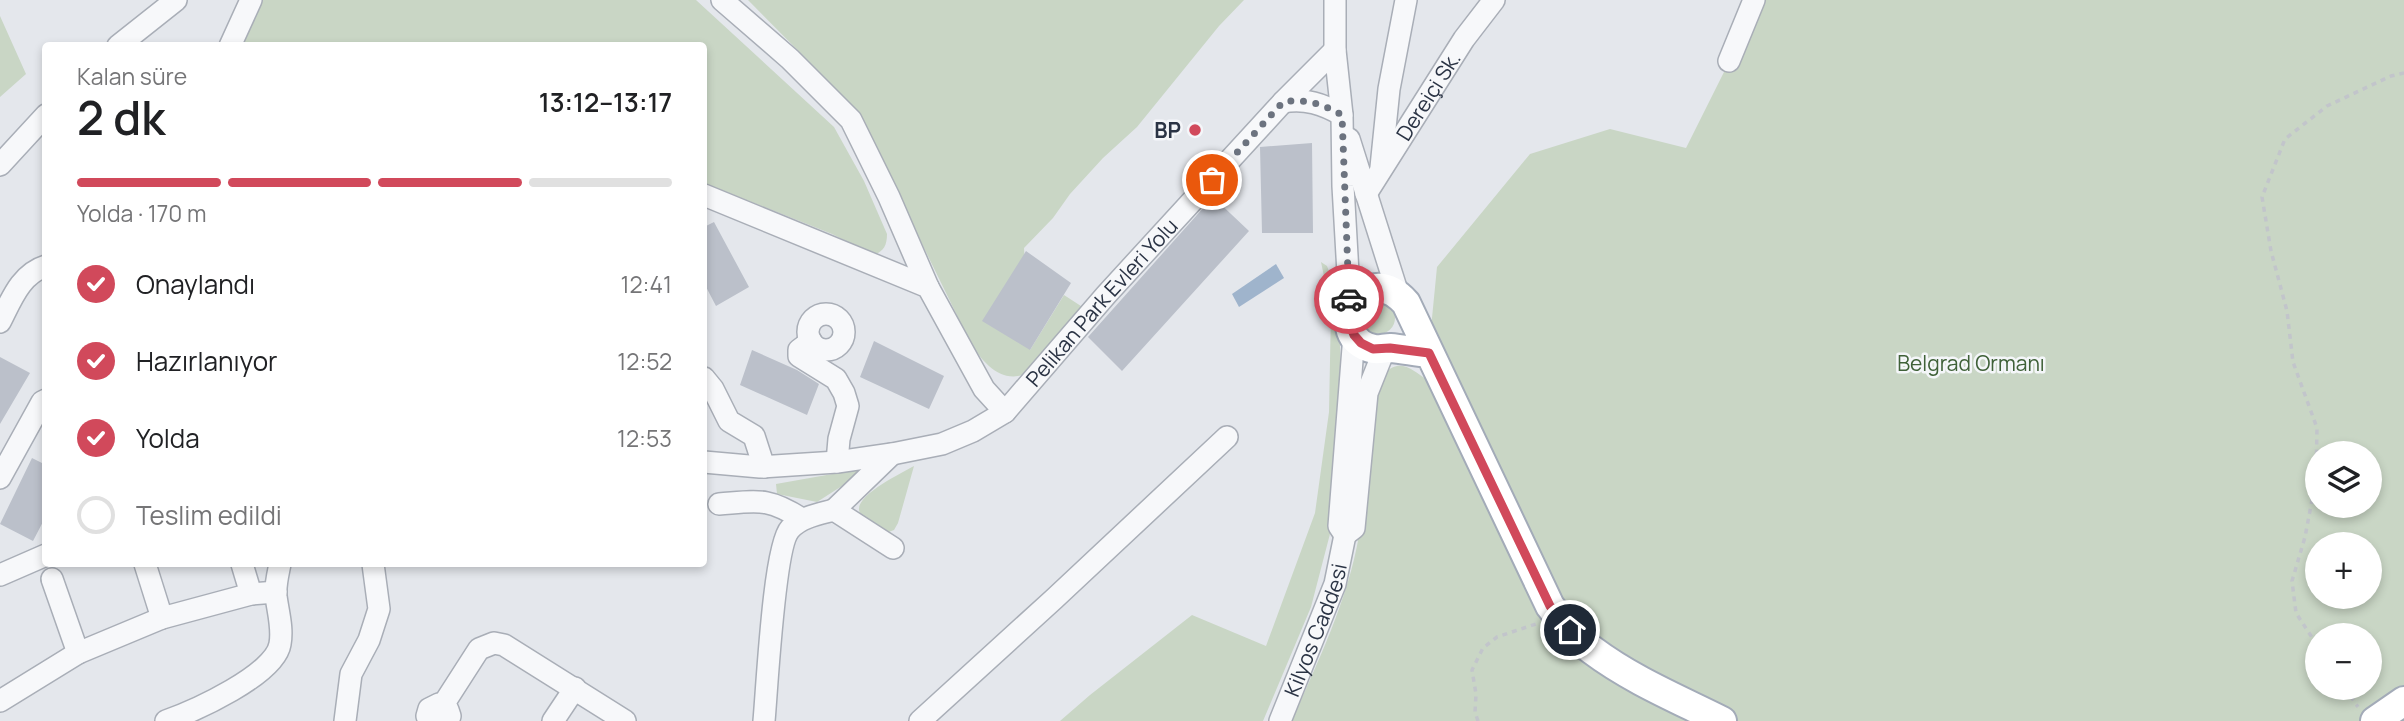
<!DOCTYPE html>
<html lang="tr">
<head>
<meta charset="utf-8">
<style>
  body { margin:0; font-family:Manrope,sans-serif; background:#f2f2f2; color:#202124; height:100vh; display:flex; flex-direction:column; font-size:26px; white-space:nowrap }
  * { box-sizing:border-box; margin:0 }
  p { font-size:23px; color:#757577 }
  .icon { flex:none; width:38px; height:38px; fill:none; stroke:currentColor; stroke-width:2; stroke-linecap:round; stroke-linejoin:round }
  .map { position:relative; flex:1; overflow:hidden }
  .drawer { position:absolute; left:42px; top:42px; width:665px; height:525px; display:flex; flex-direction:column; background:#fff; border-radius:7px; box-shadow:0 4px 10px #0003 }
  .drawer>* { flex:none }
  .fabs { position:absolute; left:2305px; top:441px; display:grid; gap:14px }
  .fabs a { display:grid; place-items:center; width:77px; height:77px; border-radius:50%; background:#fff; box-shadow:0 4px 10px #0003; font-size:35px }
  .pin { position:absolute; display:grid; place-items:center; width:60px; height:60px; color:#fff; margin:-30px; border:4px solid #fff; border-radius:50%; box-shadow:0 2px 7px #0007 }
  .courier { position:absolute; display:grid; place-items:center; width:70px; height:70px; margin:-35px; border:5px solid #d1495b; border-radius:50%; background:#fff; color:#222; box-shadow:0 2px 9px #0007 }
  .summary em { font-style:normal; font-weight:600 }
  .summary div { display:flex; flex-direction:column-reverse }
  .summary { display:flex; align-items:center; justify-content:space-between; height:119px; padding:0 35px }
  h1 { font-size:46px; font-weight:600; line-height:52px }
  .bar { display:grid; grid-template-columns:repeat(4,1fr); gap:10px 7px; align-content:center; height:84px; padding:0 35px }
  .bar i { height:9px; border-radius:5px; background:#e0e0e0 }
  .bar .current { background:#d1495b }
  .bar p { grid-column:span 4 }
  ol { padding:0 35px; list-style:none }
  li { display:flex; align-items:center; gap:21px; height:77px }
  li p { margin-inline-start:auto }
  li .icon { padding:7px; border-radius:50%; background:#d1495b; color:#fff; stroke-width:4 }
  li:last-child { color:#757577 }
  li i { width:38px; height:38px; border:4px solid #e0e0e0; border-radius:50% }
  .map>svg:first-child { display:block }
</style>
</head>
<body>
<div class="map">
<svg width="2404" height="721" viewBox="0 0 2404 721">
  <rect width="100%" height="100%" fill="#e4e7ec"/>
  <path fill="#c9d6c5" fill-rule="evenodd" d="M 263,0 L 696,0 L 834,127 L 864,181 L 887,234 C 887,245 884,251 874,255 L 832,234 L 704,183 L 704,46 L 238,46 Z
    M 748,0 L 1244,0 L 1219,26 L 1137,127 L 1103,158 L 1070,194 L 1053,218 L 1024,248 L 1030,350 L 1064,295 L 1084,308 L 1023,375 C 999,382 983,362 971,344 L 856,109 Z
    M 1760,0 L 2404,0 L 2404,721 L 1292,721 C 1318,661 1348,600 1359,535 C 1365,500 1364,396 1385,373 C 1400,357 1414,371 1426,379 L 1437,267 L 1530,154 L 1610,129 L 1686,148 ZM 2317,453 L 2370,453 L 2370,506 L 2317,506 ZM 2317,544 L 2370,544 L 2370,597 L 2317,597 ZM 2317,635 L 2370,635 L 2370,688 L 2317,688 Z
    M 0,16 L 26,74 L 0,97 Z
    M 1321,262 L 1327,266 L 1331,277 L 1339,315 L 1341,375 L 1331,530 L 1311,607 L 1263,721 L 1060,721 L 1090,695 L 1192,615 L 1266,646 L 1315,513 L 1329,412 L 1331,310 Z
    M1363 318a16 16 0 1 1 32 0a16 16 0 1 1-32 0Z
    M 914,466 L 898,523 L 894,530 L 886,533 C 877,528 865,522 860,513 C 851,497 902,473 914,466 Z
    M 866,468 L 856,477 L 817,502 L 777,494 L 776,484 Z"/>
  <path fill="#9fb4cc" d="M 1276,264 L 1284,278 L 1239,307 L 1232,294 Z"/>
  <path fill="#bbc0ca" d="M 1312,143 L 1313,233 L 1262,233 L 1260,147 Z
    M 1213,197 L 1249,231 L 1122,371 L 1088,337 Z
    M 714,222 L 749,287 L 716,306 L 704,283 L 704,227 Z
    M 1026,251 L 1071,283 L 1030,350 L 982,321 Z
    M 874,341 L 944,376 L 929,409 L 860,377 Z
    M 752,350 L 797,370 L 819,384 L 807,415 L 740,385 Z
    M 0,357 L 30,373 L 0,424 Z
    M 32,458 L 46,465 L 46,516 L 33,541 L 0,524 Z"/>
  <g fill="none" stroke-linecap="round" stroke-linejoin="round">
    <defs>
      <g id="minor">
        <path d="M 722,0 L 790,59 L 851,120 L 889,197 L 928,287"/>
        <path d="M 1335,0 L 1335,50 L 1342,115 L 1343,186 L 1350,308"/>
        <path d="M 118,46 L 176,0"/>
        <path d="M 230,46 L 251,0"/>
        <path d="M 1729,61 L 1754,0"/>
        <path d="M 1283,102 C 1305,98 1323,104 1342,115"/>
        <path d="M 1349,139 L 1398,294"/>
        <path d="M 0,165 L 46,115"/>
        <path d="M 1381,167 L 1389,89 L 1406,0"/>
        <path id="s1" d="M 1366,194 L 1464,39 L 1494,0"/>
        <path d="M 704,195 L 928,287 L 984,389 L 1005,412"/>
        <circle cx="826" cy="332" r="18"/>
        <path d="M 0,322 C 11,301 20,274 46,266"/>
        <path d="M 811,341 L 799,350 L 799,356 L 836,379 L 844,393 L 848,406 L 839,439 L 837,462"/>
        <path d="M 704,378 L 713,389 L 729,421 L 754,436 L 764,467"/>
        <path id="s2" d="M 704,462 L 760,467 L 837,462 L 892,454 L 942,444 L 973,431 L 1005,412 L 1106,295 L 1283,102 L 1335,50"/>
        <path d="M 0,478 L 42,402 L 46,400"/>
        <path d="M 719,504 C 758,501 768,497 802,519"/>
        <path d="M 834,510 L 892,454"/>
        <path d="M 1345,535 L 1339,526 L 1354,335"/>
        <path d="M 1345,535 L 1354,528 L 1367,393 L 1385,348"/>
        <path d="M 145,564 L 162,618"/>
        <path d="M 242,564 L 251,594"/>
        <path d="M 0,575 L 46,555"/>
        <path d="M 52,579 L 78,653"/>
        <path d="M 0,701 L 78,653 L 162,618 L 251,594 L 276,592"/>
        <path d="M 443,705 L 479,649 L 494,643 L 504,645 L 625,721"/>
        <path d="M 166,721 C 194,711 275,675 280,644 C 283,628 278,612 276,596 C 275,585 278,574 280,564"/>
        <path d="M 345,721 L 351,674 L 369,640 L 379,609 L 373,564"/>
        <path d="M 429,721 L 427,716 L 429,709 L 439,704 L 448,710 L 450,716 L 448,721"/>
        <path d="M 553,721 L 575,688"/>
        <path d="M 764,721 C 767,689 774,546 790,529 C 801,517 819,514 834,510 L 893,548"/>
        <path d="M 920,721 L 1054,599 L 1227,437"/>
        <path id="s3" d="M 1280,721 L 1335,584 L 1345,535"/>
      </g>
      <path id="major" d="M 1429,353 C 1416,352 1403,349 1390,348 C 1385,348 1379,350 1374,349 C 1322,339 1362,254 1406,303 L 1550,606 C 1563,622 1575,638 1592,650 C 1632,680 1678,699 1722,721
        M 2375,721 L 2404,701"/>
    </defs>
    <use href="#minor" stroke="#a9aeb7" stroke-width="24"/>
    <use href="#major" stroke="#a3abb8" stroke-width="32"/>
    <path stroke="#c2c5cb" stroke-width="3.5" stroke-dasharray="5 5" stroke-linecap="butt" d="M 2317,645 L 2296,613 L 2292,581 L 2305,537 L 2316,479 L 2317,428 L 2293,362 L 2287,311 L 2271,251 L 2262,197 L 2285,139 L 2327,106 L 2391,76 L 2404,73
      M 2345,688 L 2358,707
      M 1478,721 L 1475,712 L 1476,694 L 1472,670 L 1483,648 L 1497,637 L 1536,624"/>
    <use href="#minor" stroke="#f7f8fa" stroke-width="21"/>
    <use href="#major" stroke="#fff" stroke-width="28"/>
  </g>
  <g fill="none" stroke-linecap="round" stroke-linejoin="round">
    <path stroke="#6c737f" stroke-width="7" stroke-dasharray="0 12.6" d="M 1212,180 L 1283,102 C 1305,98 1322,104 1342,115 L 1349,299"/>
    <path stroke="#d1495b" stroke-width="9" d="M 1349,299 L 1349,323 L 1354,335 L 1361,343 L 1373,349 L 1390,348 L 1429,353 L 1550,606 L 1570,630"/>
  </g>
  <circle fill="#d1495b" stroke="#f4f6f9" stroke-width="2.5" cx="1195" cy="130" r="7"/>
  <g text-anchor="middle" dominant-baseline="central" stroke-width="5" stroke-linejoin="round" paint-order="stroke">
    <g font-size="21" fill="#2b3445" stroke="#f4f6f9">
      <text stroke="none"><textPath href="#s1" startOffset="116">Dereiçi Sk.</textPath></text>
      <text stroke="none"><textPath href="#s2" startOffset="457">Pelikan Park Evleri Yolu</textPath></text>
      <text stroke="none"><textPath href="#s3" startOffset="98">Kilyos Caddesi</textPath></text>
    </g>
    <g font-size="21" font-weight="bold" fill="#2b3445" stroke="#f4f6f9" text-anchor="end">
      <text x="1181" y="130">BP</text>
    </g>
    <g font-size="21" fill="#3f6138" stroke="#f4f6f9">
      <text x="1971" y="363">Belgrad Ormanı</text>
    </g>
  </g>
</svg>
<div class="fabs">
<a><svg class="icon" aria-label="layers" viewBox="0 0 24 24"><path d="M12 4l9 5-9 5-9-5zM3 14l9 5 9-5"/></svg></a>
<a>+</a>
<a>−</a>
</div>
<div class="pin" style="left:1212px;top:180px;background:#ea580c"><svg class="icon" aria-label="bag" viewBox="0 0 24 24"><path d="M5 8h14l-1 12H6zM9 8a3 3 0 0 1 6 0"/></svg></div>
<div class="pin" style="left:1570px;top:630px;background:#1f2937"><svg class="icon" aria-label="home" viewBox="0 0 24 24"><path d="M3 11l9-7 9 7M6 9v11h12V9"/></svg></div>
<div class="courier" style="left:1349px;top:299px"><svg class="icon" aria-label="car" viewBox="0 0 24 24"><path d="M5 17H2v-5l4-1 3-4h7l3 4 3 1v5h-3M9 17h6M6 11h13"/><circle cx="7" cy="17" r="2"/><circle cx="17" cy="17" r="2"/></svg></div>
<section class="drawer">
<div class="summary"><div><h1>2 dk</h1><p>Kalan süre</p></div><em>13:12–13:17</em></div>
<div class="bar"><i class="current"></i><i class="current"></i><i class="current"></i><i></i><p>Yolda · 170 m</p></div>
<ol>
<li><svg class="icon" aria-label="check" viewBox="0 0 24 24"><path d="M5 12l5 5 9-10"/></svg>Onaylandı<p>12:41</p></li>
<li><svg class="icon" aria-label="check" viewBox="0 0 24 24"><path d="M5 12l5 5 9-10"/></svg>Hazırlanıyor<p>12:52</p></li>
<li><svg class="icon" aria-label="check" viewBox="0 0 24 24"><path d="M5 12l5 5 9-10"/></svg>Yolda<p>12:53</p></li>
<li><i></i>Teslim edildi</li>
</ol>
</section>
</div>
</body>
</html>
